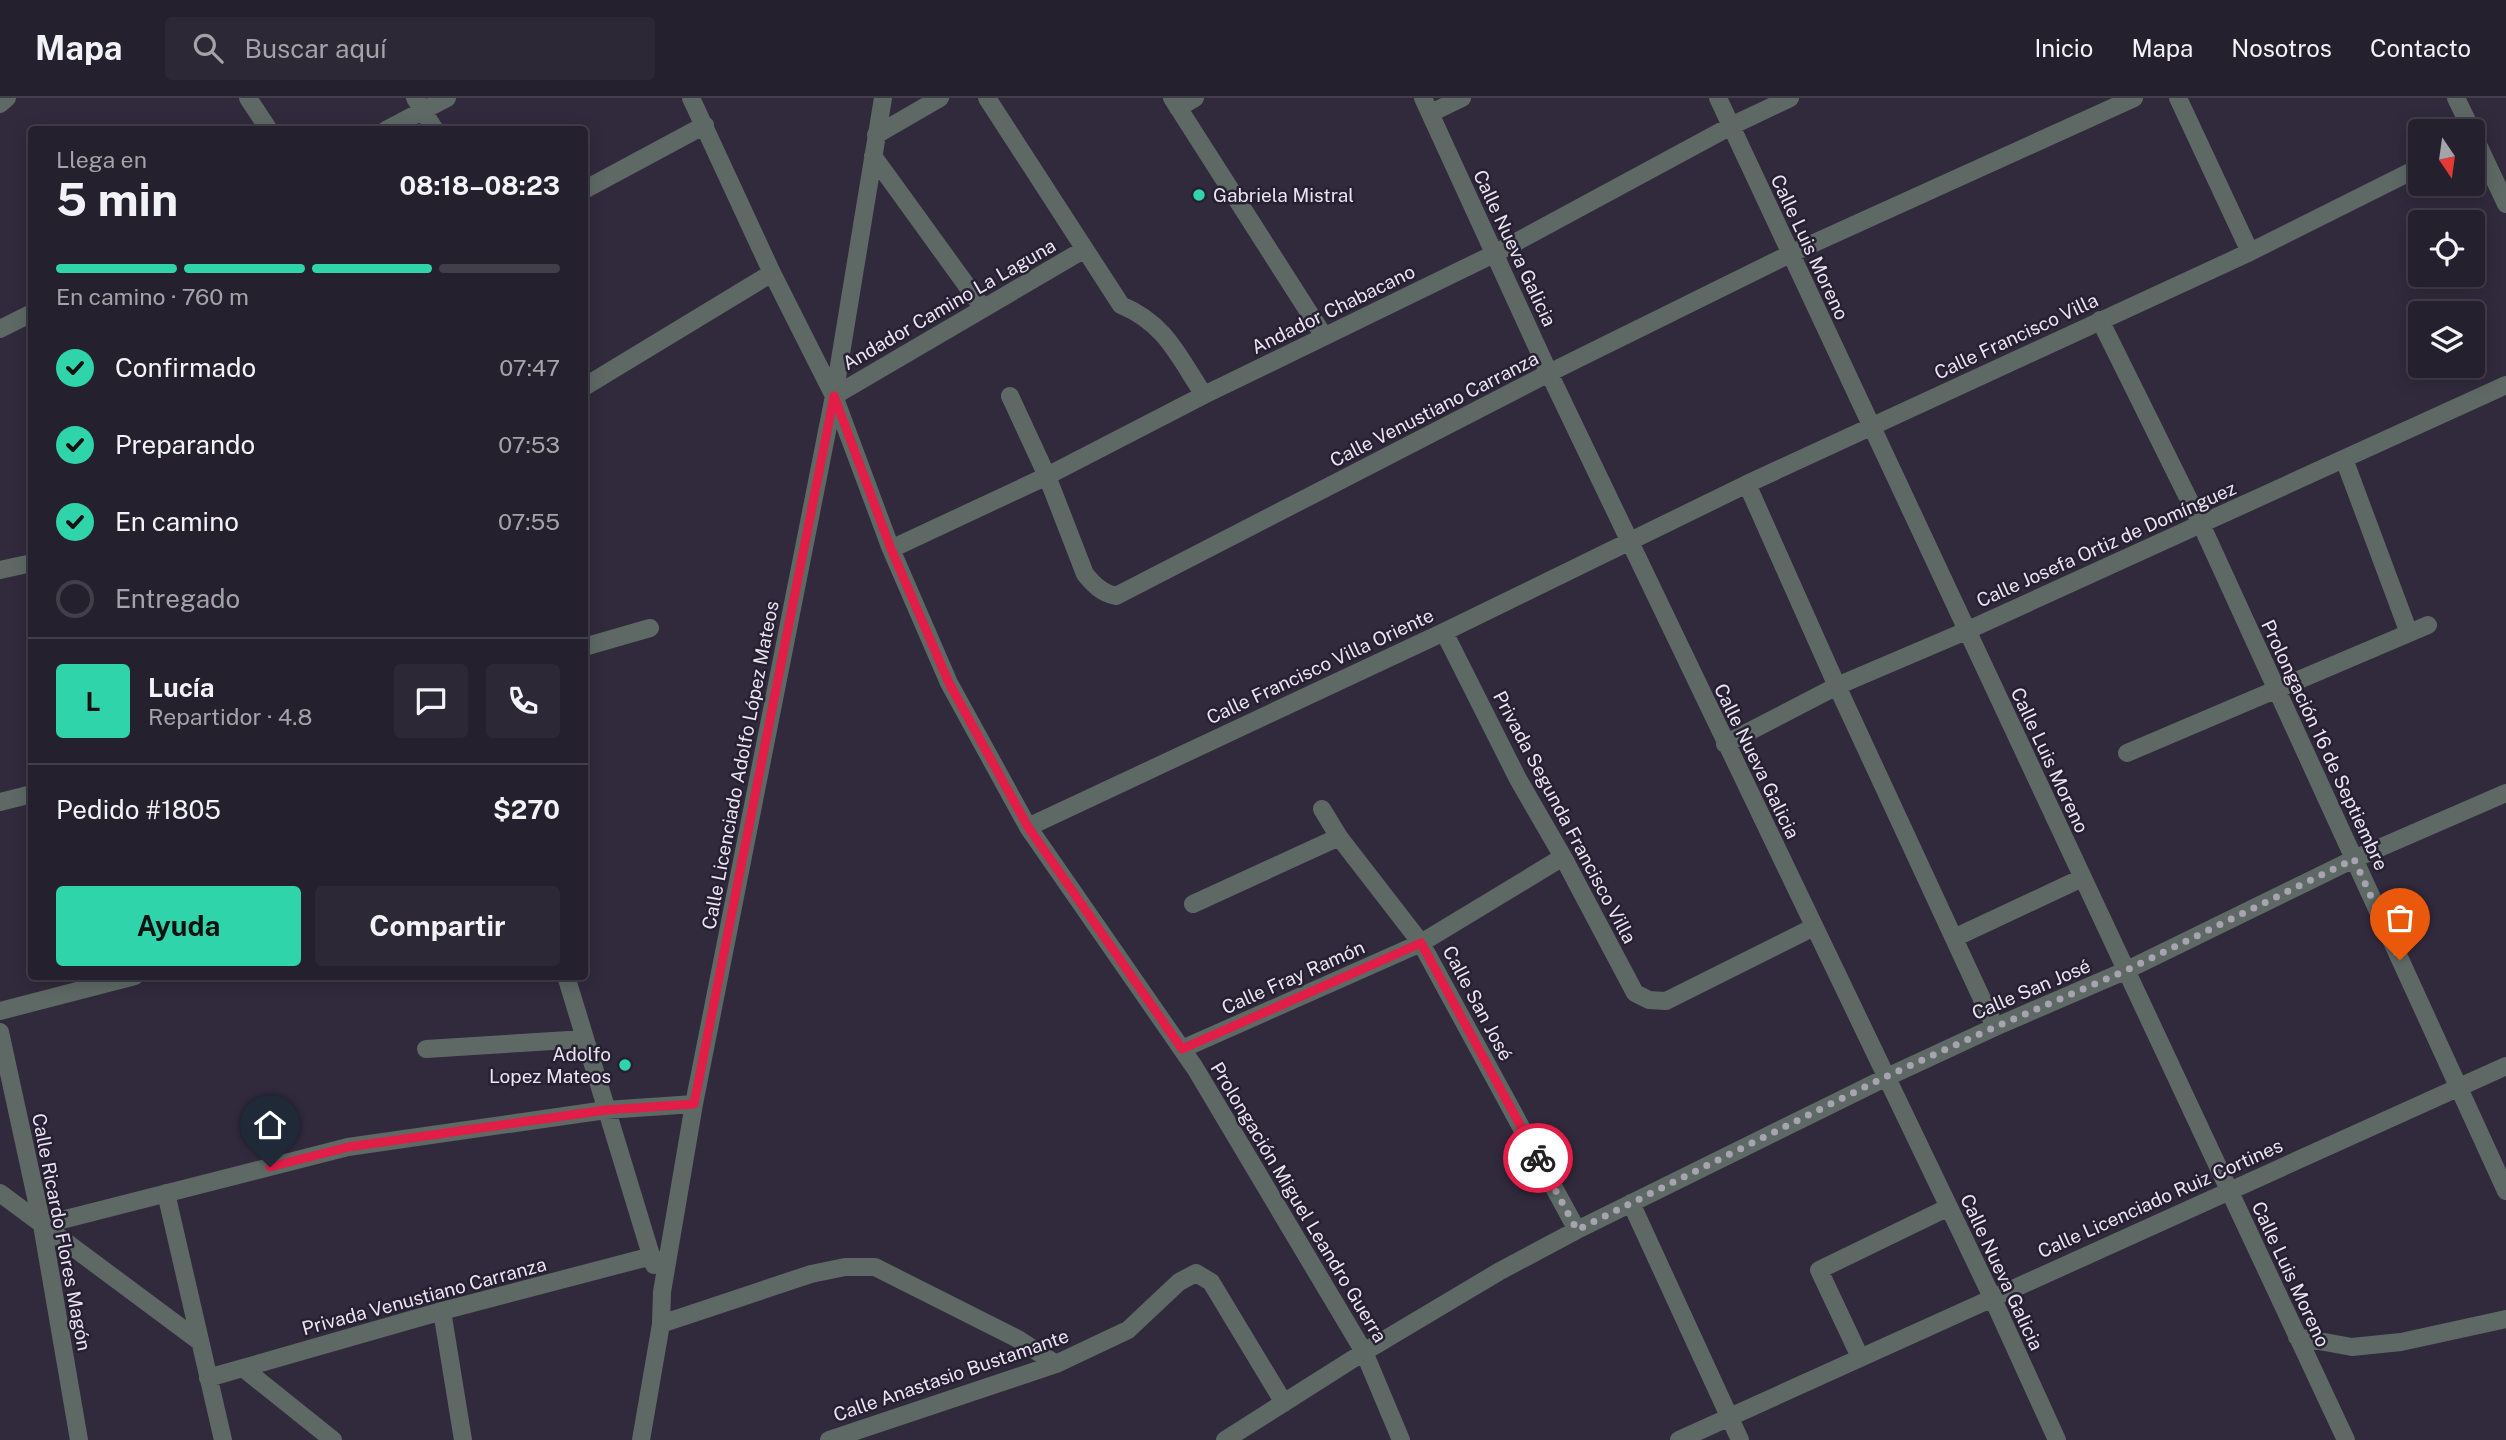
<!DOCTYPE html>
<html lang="es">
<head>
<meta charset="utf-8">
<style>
  body { margin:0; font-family:"Public Sans",sans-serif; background:#2d2836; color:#f1f3f6; height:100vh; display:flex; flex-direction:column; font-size:26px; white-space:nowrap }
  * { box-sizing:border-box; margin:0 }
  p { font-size:23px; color:#a3a3aa }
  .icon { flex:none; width:38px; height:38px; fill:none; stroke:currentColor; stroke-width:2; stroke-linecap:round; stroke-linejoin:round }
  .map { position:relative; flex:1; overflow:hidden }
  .details { position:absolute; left:28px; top:28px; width:560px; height:854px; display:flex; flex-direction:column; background:#25202e; border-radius:7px; box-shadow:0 4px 18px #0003,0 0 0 2px #423e4a }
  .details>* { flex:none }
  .needle { width:46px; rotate:167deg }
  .controls { position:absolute; left:2408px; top:21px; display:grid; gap:14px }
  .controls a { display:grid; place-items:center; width:77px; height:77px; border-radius:7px; background:#25202e; box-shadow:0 4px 18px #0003,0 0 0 2px #423e4a; font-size:35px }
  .pin { position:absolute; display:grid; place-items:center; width:60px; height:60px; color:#fff; margin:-72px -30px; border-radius:50% 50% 50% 0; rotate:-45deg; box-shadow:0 0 7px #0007 }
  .pin .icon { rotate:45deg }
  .courier { position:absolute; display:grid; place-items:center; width:70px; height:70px; margin:-35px; border:5px solid #e11d48; border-radius:50%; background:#fff; color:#222; box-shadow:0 2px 9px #0007 }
  .overview em { font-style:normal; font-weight:700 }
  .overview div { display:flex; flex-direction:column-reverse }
  .overview { display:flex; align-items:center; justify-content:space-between; height:119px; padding:0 28px }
  h1 { font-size:46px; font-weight:700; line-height:52px }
  .bar { display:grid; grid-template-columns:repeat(4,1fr); gap:10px 7px; align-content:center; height:84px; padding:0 28px }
  .bar i { height:9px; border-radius:5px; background:#423e4a }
  .bar .selected { background:#2fd4aa }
  .bar p { grid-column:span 4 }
  .line { display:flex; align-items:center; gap:18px; padding:0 28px; border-top:2px solid #423e4a }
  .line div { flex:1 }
  .round { display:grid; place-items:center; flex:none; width:74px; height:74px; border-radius:7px; background:#2d2836 }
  ol { padding:0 28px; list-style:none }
  li { display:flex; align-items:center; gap:21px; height:77px }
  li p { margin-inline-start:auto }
  li .icon { padding:7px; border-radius:50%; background:#2fd4aa; color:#111; stroke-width:4 }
  li:last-child { color:#a3a3aa }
  li i { width:38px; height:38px; border:4px solid #423e4a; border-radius:50% }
  .action { display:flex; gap:14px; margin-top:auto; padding:14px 28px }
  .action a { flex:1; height:80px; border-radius:7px; background:#2fd4aa; color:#111; font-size:28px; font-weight:700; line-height:80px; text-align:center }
  .action a+a { background:#2d2836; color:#f1f3f6 }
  header { display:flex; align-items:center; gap:42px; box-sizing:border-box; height:98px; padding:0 35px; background:#25202e; border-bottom:2px solid #423e4a }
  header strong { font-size:33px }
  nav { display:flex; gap:38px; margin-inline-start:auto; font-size:24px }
  .search { width:490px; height:63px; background:#2d2836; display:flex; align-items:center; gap:18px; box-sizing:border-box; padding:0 24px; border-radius:7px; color:#a3a3aa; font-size:26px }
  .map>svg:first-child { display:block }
</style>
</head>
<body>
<header>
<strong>Mapa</strong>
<div class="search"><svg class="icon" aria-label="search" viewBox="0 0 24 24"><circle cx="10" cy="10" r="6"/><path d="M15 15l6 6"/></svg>Buscar aquí</div>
<nav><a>Inicio</a><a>Mapa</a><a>Nosotros</a><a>Contacto</a></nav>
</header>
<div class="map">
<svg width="2506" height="1342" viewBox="0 0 2506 1342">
  <rect width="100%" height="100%" fill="#312a3d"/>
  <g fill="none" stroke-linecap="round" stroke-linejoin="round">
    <path stroke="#5e6965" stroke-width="18" d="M 248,0 L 269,32
      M 415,0 L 435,32
      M 691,0 L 772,175 L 834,298 L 891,451 L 949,585 L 1028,729 L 1195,970 L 1364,1254 L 1401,1342
      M 987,0 L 1121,207 C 1166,226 1178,258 1204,297
      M 1172,0 L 1324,238
      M 1423,0 L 1549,275 L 1992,1199 L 2057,1342
      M 1718,0 L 2346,1342
      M 2178,0 L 2250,154
      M 2456,0 L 2472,33
      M 0,6 L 7,0
      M 1178,10 L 1195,0
      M 1431,15 L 1462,0
      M 386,32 L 447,0
      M 2473,36 L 2506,106
      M 876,37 L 940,0
      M 873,58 L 983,210
      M 584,92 L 705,27
      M 2100,222 L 2201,426 L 2506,1093
      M 0,231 L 32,215
      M 584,289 L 772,175
      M 834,298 L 1085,151
      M 1010,298 L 1047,378 L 1085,476 C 1094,487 1102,495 1116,498 L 1549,275 L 1790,156 L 2134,0
      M 2344,361 L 2409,535
      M 1747,386 L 1837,588 L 1995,929
      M 891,451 L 1047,378 L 1204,297 L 1494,156 L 1731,28 L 1790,0
      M 0,472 L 32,465
      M 1444,534 L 1518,681 L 1563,759 L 1635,895 L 1649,902 L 1666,903 L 1814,829
      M 584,549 L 650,530
      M 1725,646 L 1837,588 L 1966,533 L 2506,287
      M 2127,655 L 2428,527
      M 0,704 L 32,696
      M 1322,711 L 1339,739 L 1421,845 L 1577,1132
      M 1028,729 L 1444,534 L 1747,386 L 2250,154 L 2420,69
      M 1193,806 L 1339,739
      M 1954,840 L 2082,780
      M 566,878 L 654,1167
      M 0,913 L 135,878
      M 0,934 L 42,1127 L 79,1342
      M 426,951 L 585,941
      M 1182,951 L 1421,845 L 1563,759
      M 0,1095 L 199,1243
      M 166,1095 L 223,1342
      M 1631,1105 L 1740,1342
      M 42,1127 L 348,1049 L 606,1012 L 694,1006
      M 442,1213 L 463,1342
      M 661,1226 L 811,1176 L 845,1169 L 875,1169 L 1018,1241 L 1056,1266
      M 2297,1239 L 2352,1249 L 2401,1244 L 2506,1221
      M 1860,1259 L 1819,1172 L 1949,1109
      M 243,1270 L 333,1342
      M 208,1280 L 442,1213 L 652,1158
      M 641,1342 L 661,1226 L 662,1194 L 694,1006 L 834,298 L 883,0
      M 829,1342 L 1056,1266 L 1128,1232 L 1179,1184 L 1196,1175 L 1211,1184 L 1284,1305
      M 1225,1342 L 1364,1254 L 1500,1173 L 1577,1132 L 1885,980 L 1995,929 L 2127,872 L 2354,761 L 2506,695
      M 1679,1342 L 2506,968"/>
  </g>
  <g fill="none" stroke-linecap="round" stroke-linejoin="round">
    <path stroke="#a8a3b1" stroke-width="7" stroke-dasharray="0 12.6" d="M 1538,1060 L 1577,1132 L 1885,979 L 1995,929 L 2127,872 L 2354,761 L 2400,862"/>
    <path stroke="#e11d48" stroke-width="9" d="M 270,1069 L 348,1049 L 606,1012 L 694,1006 L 834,298 L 891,451 L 949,585 L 1028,729 L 1182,951 L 1421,845 L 1538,1060"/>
  </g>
  <g fill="#2fd4aa" stroke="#272032" stroke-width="2.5">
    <circle cx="1199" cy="97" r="7"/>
    <circle cx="625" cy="967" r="7"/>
  </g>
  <g text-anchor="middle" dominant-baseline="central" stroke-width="5" stroke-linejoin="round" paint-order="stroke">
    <g font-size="19" fill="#e8e4f0" stroke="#272032" text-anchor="start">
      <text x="1213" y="97">Gabriela Mistral</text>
      <text x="611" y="956" text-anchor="end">Adolfo<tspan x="611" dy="22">Lopez Mateos</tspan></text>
    </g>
    <g font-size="19" fill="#e8e4f0" stroke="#272032">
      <text transform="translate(1810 149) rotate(65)">Calle Luis Moreno</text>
      <text transform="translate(1515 150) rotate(65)">Calle Nueva Galicia</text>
      <text transform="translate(949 206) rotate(-30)">Andador Camino La Laguna</text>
      <text transform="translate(1333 211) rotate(-26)">Andador Chabacano</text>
      <text transform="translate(2016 238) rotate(-25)">Calle Francisco Villa</text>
      <text transform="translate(1434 311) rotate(-27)">Calle Venustiano Carranza</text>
      <text transform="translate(2106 446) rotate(-24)">Calle Josefa Ortiz de Domínguez</text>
      <text transform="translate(1320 568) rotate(-25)">Calle Francisco Villa Oriente</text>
      <text transform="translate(2325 647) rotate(65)">Prolongación 16 de Septiembre</text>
      <text transform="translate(2050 662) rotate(65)">Calle Luis Moreno</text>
      <text transform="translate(1757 663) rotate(64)">Calle Nueva Galicia</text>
      <text transform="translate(740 667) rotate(-79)">Calle Licenciado Adolfo López Mateos</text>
      <text transform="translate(1565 719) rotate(62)">Privada Segunda Francisco Villa</text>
      <text transform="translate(1293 879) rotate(-24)">Calle Fray Ramón</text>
      <text transform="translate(2031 891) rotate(-23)">Calle San José</text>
      <text transform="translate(1478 905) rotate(62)">Calle San José</text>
      <text transform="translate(2160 1100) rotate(-24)">Calle Licenciado Ruiz Cortines</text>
      <text transform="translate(1299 1104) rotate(59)">Prolongación Miguel Leandro Guerra</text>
      <text transform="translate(62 1134) rotate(79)">Calle Ricardo Flores Magón</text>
      <text transform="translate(2002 1174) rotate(65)">Calle Nueva Galicia</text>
      <text transform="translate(2291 1176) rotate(65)">Calle Luis Moreno</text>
      <text transform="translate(424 1198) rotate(-15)">Privada Venustiano Carranza</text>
      <text transform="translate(951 1277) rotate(-19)">Calle Anastasio Bustamante</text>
    </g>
  </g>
</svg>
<div class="controls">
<a><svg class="needle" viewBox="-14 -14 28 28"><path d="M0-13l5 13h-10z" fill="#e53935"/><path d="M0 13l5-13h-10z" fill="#a3a3aa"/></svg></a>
<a><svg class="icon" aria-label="locate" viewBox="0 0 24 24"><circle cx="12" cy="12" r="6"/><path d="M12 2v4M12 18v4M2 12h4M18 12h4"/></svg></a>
<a><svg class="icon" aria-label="layers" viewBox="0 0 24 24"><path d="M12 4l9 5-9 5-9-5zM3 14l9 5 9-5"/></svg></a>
</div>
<div class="pin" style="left:2400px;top:862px;background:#ea580c"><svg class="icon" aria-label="bag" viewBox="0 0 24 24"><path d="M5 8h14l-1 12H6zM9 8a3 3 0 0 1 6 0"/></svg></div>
<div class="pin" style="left:270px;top:1069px;background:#1f2937"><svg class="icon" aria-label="home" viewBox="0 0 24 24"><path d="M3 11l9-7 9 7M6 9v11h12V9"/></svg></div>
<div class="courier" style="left:1538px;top:1060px"><svg class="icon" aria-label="bike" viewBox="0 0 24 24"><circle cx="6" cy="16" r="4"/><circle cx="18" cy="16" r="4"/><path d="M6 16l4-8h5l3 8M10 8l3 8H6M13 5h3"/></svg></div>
<section class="details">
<div class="overview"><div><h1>5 min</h1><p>Llega en</p></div><em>08:18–08:23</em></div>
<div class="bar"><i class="selected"></i><i class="selected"></i><i class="selected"></i><i></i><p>En camino · 760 m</p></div>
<ol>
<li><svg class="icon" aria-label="check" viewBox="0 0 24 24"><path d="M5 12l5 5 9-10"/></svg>Confirmado<p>07:47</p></li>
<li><svg class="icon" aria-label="check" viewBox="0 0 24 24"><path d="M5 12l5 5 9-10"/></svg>Preparando<p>07:53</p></li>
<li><svg class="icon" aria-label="check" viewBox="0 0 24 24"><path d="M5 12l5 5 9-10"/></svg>En camino<p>07:55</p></li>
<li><i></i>Entregado</li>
</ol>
<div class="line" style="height:126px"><b class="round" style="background:#2fd4aa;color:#111">L</b><div><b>Lucía</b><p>Repartidor · 4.8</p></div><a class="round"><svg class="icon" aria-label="chat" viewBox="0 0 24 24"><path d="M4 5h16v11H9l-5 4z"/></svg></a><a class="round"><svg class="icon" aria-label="phone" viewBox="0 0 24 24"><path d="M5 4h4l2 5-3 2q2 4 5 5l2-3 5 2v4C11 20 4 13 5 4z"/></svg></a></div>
<div class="line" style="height:91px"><div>Pedido #1805</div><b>$270</b></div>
<div class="action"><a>Ayuda</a><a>Compartir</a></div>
</section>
</div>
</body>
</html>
